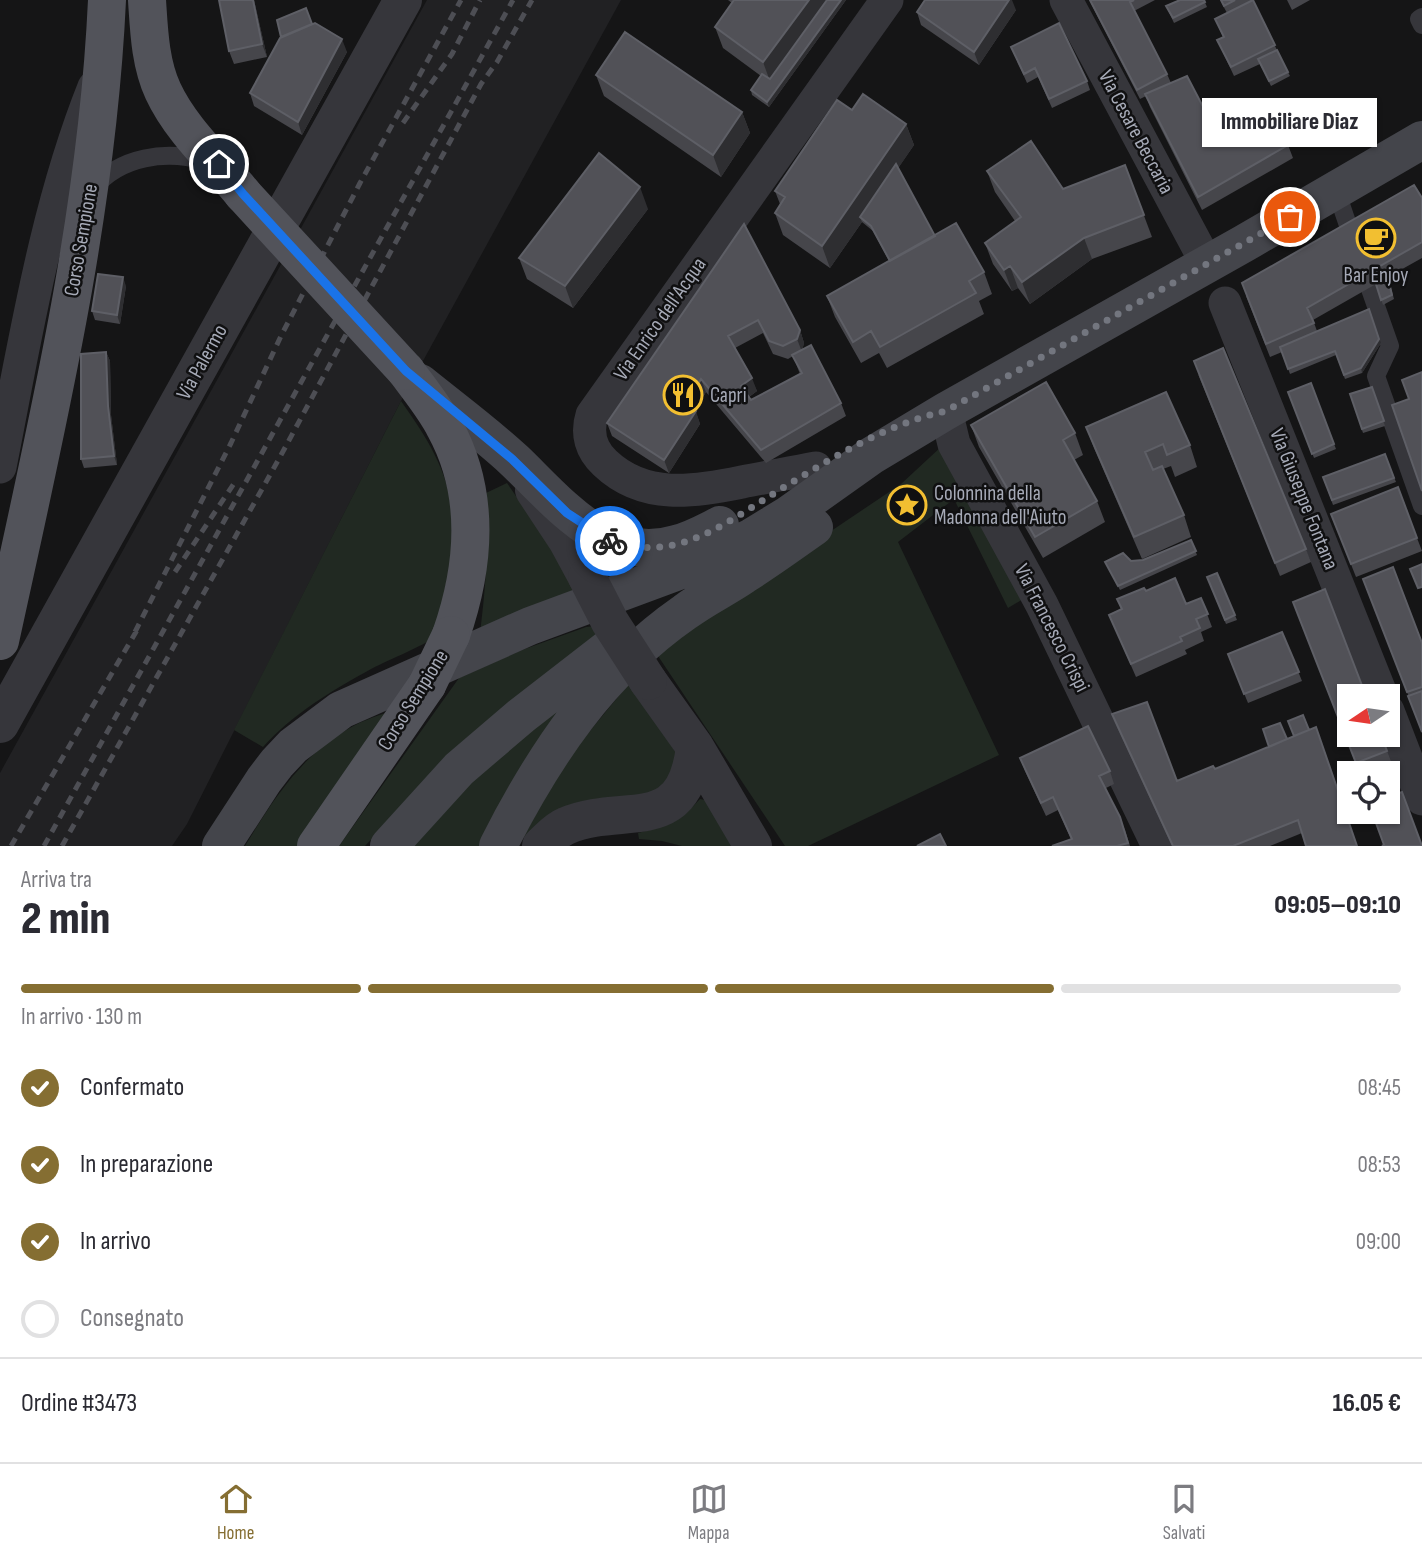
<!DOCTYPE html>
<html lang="it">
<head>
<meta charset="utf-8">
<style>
  body { margin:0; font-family:"Sofia Sans Condensed",sans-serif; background:#f2f2f3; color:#2b2b33; height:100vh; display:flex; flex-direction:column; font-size:26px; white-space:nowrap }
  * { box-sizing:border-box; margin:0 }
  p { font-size:23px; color:#7c7c81 }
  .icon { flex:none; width:38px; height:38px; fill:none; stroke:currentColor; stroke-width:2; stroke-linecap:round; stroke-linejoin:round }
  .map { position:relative; height:846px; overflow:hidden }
  .panel { display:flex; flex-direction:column; background:#fff; flex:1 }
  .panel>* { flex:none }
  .needle { width:46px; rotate:257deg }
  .controls { position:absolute; left:1337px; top:684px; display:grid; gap:14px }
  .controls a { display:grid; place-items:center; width:63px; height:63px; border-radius:0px; background:#fff; box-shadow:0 2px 5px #0004; font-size:35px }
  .pin { position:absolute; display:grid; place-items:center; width:60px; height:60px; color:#fff; margin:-30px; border:4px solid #fff; border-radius:50%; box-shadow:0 2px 7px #0007 }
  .courier { position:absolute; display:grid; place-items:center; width:70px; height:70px; margin:-35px; border:5px solid #1a73e8; border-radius:50%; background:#fff; color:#222; box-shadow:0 2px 9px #0007 }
  .bubble { position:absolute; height:49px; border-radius:0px; background:#fff; box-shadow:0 2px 5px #0004; font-size:23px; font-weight:800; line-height:49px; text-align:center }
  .overview em { font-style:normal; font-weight:800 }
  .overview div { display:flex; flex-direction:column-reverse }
  .overview { display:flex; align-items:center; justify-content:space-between; height:119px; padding:0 21px }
  h1 { font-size:46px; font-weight:800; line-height:52px }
  .bar { display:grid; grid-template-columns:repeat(4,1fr); gap:10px 7px; align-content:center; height:84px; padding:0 21px }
  .bar i { height:9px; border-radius:5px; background:#e1e1e2 }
  .bar .on { background:#856e32 }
  .bar p { grid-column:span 4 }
  .line { display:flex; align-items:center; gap:18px; padding:0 21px; border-top:2px solid #e1e1e2 }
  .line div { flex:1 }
  ol { padding:0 21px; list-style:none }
  li { display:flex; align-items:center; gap:21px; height:77px }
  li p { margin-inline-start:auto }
  li .icon { padding:7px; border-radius:50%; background:#856e32; color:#fff; stroke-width:4 }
  li:last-child { color:#7c7c81 }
  li i { width:38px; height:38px; border:4px solid #e1e1e2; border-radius:50% }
  .menu { display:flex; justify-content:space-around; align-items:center; height:98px; border-top:2px solid #e1e1e2; background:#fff; font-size:19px; color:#7c7c81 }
  .menu a { display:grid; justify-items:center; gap:4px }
  .menu .on { color:#856e32 }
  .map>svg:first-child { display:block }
</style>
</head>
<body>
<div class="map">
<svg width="1422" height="846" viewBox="0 0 1422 846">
  <rect width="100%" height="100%" fill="#151516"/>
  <path fill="#212123" d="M 427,0 L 621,0 L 401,401 L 187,824 L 172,846 L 0,846 L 0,773 Z"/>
  <path fill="#212922" d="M 401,401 C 435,449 457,486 453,548 C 452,562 447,577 445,590 C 442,606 439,628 428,641 C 424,645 380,664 371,669 C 331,691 294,713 263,747 L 234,730 Z
    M 942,446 L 1025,598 L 1008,608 L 954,499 L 898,542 L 999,755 L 808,846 L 785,846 L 654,650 L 901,484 Z
    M 507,483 L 582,592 L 480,633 C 486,586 489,541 486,493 Z
    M 595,626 L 596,639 L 432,775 L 365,846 L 339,846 L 459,678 L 522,650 L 586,627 Z
    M 632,680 L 676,753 L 671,789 L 525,840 L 524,836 L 565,761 Z
    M 581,686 L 488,846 L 407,846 L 449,802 Z
    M 403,709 L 311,846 L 245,846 C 284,781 324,724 403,709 Z
    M 700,799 L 705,800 L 738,846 L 682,846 L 662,841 L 639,839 L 638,833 C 664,827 682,819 700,799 Z"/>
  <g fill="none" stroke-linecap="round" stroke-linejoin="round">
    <path stroke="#36363b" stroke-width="18" d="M 1422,17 L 1419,19 L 1422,25
      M 93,189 C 120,156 166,150 205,161
      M 1336,190 L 1352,237
      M 1370,289 L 1390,346 L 1376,376 L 1422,506"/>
    <path stroke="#36363b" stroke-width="33" d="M 1066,0 L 1207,264
      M 1225,303 L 1382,696
      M 946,411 L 954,444 L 1042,605 L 1158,846
      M 0,467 C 25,341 46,207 94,87
      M 816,468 C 791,473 767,477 742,482 C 694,492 644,500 605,463 C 591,450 586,434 592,415 L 887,0
      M 1388,711 L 1422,799"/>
    <path stroke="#36363b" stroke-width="38" d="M 534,490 L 567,540 L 587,577
      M 648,681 L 695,747 L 753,846
      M 0,724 L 403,0
      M 541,846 C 549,839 556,830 566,826 C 624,801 684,839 695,747"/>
    <path stroke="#44454b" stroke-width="38" d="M 420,383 C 452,409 485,433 515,461 C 559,503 607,565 676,544 C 692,540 706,532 720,525
      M 221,846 L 264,780 L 277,763 L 293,746 L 341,710 L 530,626 L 692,566 L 752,537 L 788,515 L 871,456 L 946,411 L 1243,244 L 1422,140
      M 389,846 L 459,769 L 521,716 L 619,640
      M 498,846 C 544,755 600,671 685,612 C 704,598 725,588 744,575 C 768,560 791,543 814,527"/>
    <path stroke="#52535a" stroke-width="38" d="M 147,0 C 149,30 150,63 163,91 C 181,130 217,162 243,194
      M 406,371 C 419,389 435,408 445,428 C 481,494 475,566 451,635
      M 0,641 C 46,429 97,218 107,0
      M 316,846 L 427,685"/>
    <path stroke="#4d4e54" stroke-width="5" stroke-dasharray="9 7" stroke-linecap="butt" d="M 403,123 L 452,54 L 480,0
      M 175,572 L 235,482
      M 135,632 L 231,443 L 281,336 L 360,183 L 461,0
      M 11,846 L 140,625
      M 44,846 L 513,0
      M 62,846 L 280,457 L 481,84 L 497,62 L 532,0"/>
    <path stroke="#36363b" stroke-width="38" d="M 587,577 L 610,622 L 648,681"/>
    <path stroke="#52535a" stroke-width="38" d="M 243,194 L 406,371
      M 427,685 L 451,635"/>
  </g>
  <path fill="#46464b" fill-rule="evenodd" d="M 254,0 L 267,57 L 234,64 L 229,51 Z
    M 728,0 L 846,0 L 769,107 L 752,95 L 751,90 L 761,76 L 723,48 L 715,27 L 732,3 Z
    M 1089,0 L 1155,0 L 1134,11 L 1167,74 L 1171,83 L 1213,126 L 1288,145 L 1293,158 L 1202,210 L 1150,107 L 1146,96 L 1140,99 Z
    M 1204,0 L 1207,7 L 1174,23 L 1166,6 Z
    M 1220,0 L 1252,0 L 1290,76 L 1271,86 L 1260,64 L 1234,76 L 1217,40 L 1223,37 L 1215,19 L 1227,13 Z
    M 1287,0 L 1310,0 L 1292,10 Z
    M 1016,10 L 979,65 L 921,25 L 917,12 Z
    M 312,24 L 347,52 L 302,135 L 254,106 L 250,93 Z
    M 1011,47 L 1087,81 L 1090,90 L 1052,108 L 1038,77 L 1027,83 Z
    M 596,75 L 742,112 L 750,133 L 721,177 L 604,96 Z
    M 852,110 L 906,124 L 914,145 L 898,168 L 935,236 L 984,272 L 992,294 L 979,301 L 984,314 L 887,368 L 879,353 L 861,363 L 835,317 L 827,296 L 889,261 L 873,231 L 862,222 L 830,268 L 783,235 L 775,213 L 780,204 L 775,191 Z
    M 1125,165 L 1152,237 L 1092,259 L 1030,304 L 1018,288 L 1012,291 L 993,264 L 985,243 L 1015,221 L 995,192 L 987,171 L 1063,189 Z
    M 1422,198 L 1422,258 L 1388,277 L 1394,299 L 1383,305 L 1376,284 L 1313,320 L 1317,331 L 1381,343 L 1362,373 L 1345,379 L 1336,355 L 1290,374 L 1282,352 L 1270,357 L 1246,296 Z
    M 648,209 L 573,308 L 527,279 L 519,258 Z
    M 744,224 L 800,330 L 804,343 L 802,350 L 841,403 L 846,416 L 766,463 L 706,392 L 695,410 L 700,424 L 669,473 L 612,436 L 607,423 ZM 763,333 L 773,354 L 788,359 L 793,356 L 800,374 L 751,400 L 749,397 L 757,391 L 735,348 Z
    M 126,286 L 120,324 L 95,320 L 92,311 Z
    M 106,352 L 110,361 L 111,415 L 117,465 L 84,468 L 81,459 Z
    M 1198,374 L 1306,549 L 1311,562 L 1280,576 Z
    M 1311,383 L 1336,449 L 1314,458 L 1288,392 Z
    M 1372,387 L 1385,426 L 1363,433 L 1350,394 Z
    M 971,425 L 1075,433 L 1083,455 L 1074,460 L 1097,501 L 1105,522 L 1043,558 L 979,447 Z
    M 1086,427 L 1190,445 L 1197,467 L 1175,477 L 1171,466 L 1163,469 L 1184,515 L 1191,537 L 1142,559 L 1094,448 Z
    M 1385,454 L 1396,482 L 1333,505 L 1323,477 Z
    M 1331,514 L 1417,538 L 1422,551 L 1356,577 Z
    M 1191,540 L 1197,555 L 1120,590 L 1105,562 L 1143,560 Z
    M 1217,573 L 1237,620 L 1226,624 L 1207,577 Z
    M 1363,579 L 1422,643 L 1422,733 L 1412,705 Z
    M 1146,591 L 1186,604 L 1201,598 L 1212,627 L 1201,632 L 1204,641 L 1185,650 L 1187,654 L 1136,677 L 1109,615 L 1121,609 L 1117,599 Z
    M 1293,602 L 1381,735 L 1392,764 L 1367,774 L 1360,774 Z
    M 1282,632 L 1302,681 L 1248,703 L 1228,654 Z
    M 1112,714 L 1177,781 L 1215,769 L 1294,736 L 1303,715 L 1302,833 L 1270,846 L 1172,846 L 1117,727 Z
    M 1020,758 L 1110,771 L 1114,784 L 1106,788 L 1125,830 L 1130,846 L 1052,846 L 1071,839 L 1058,810 L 1046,816 L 1025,771 Z"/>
  <path fill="#2e2e31" d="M 253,0 L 254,0 L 267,57 L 262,44 Z
    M 809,0 L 832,0 L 771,84 L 763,62 Z
    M 841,0 L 846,0 L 769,107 L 767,102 Z
    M 1009,0 L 1012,0 L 1016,10 L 979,65 L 974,52 Z
    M 342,39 L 347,52 L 302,135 L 298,122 Z
    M 742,112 L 750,133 L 721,177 L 713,155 Z
    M 906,124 L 914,145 L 863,220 L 860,217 L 862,222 L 830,268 L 822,246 Z
    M 640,187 L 648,209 L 573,308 L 565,286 Z
    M 1084,238 L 1092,259 L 1030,304 L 1022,282 Z
    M 1010,266 L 1018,288 L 1012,291 L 1004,270 Z
    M 123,277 L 126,286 L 120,324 L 117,315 Z
    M 1369,309 L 1381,343 L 1362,373 L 1361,368 Z
    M 800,330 L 804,343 L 802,352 L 797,339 Z
    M 106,352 L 110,361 L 111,415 L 117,465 L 114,456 L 108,406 Z
    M 752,378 L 757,391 L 746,399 L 741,386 Z
    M 701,379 L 706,392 L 690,417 L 686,404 Z
    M 696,411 L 700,424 L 669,473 L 664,460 Z"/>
  <path fill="#515157" stroke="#5e5f66" stroke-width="2" d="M 219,0 L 253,0 L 262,44 L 229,51 Z
    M 734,0 L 809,0 L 763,62 L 715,27 Z
    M 827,0 L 841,0 L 767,102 L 751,90 L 762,74 L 770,79 Z
    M 925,0 L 1009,0 L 974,52 L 917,12 Z
    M 1090,0 L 1134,0 L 1130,2 L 1167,74 L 1137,90 Z
    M 1180,0 L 1204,0 L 1205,2 L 1173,18 L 1166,6 Z
    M 1221,0 L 1235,0 L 1224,6 Z
    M 1253,0 L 1275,45 L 1231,67 L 1217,40 L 1224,37 L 1215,19 Z
    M 306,8 L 312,24 L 281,37 L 277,20 Z
    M 315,23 L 342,39 L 298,122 L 250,93 L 280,38 Z
    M 1059,23 L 1087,81 L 1049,99 L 1035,68 L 1024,74 L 1011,47 Z
    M 625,32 L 742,112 L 713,155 L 596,75 Z
    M 1277,50 L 1288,72 L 1269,81 L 1258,59 Z
    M 1187,76 L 1213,126 L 1265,100 L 1288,145 L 1198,197 L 1145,94 Z
    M 863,94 L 906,124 L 822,246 L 775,213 L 785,197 L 775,191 L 837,100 L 852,110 Z
    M 1031,141 L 1063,189 L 1125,165 L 1144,215 L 1084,238 L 1022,282 L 1010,266 L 1004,270 L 985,243 L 1021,217 L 987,171 Z
    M 599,153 L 640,187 L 565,286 L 519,258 Z
    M 896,164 L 935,236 L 890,261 L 871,226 L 860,217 Z
    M 1414,185 L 1422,198 L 1422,242 L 1307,308 L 1314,323 L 1266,344 L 1242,283 Z
    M 956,223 L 984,272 L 969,281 L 976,293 L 880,347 L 871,331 L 853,342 L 827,296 Z
    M 744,224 L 800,330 L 797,339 L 783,346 L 769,341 L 758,320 L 728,336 L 752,378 L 741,386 L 751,400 L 802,373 L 792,355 L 811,345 L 841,403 L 761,450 L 701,379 L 686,404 L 696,411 L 664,460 L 607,423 Z
    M 98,274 L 123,277 L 117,315 L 92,311 Z
    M 1387,274 L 1392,295 L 1381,300 L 1375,281 Z
    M 1369,309 L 1379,339 L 1361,368 L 1344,375 L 1335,351 L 1288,369 L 1280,347 Z
    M 1223,348 L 1306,549 L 1275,563 L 1194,361 Z
    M 106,352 L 108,406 L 114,456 L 81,459 L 81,354 Z
    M 1422,372 L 1422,491 L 1392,405 L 1409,399 L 1402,380 Z
    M 1046,382 L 1075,433 L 1063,440 L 1097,501 L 1035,537 L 971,425 Z
    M 1311,383 L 1334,444 L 1312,454 L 1288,392 Z
    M 1372,387 L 1384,421 L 1362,429 L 1350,394 Z
    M 1166,392 L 1190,445 L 1167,455 L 1163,444 L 1145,452 L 1153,470 L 1162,466 L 1184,515 L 1134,537 L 1086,427 Z
    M 1385,454 L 1394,478 L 1332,500 L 1323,477 Z
    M 1398,487 L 1417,538 L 1351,564 L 1331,514 Z
    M 1191,540 L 1196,551 L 1118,586 L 1105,562 L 1123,553 L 1131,561 L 1143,560 Z
    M 1422,564 L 1422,587 L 1418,588 L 1410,569 Z
    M 1393,567 L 1422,643 L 1422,687 L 1407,692 L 1363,579 Z
    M 1217,573 L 1235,615 L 1225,620 L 1207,577 Z
    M 1175,578 L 1186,604 L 1201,598 L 1208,614 L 1196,619 L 1200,628 L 1180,637 L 1182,641 L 1131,664 L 1109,615 L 1122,609 L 1117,599 L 1144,588 L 1146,591 Z
    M 1325,589 L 1366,696 L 1349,696 L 1349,735 L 1381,735 L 1387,751 L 1356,763 L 1293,602 Z
    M 1282,632 L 1299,672 L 1244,694 L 1228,654 Z
    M 1422,691 L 1422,732 L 1408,696 Z
    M 1147,702 L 1177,781 L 1213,766 L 1215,769 L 1316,727 L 1357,846 L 1306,846 L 1298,820 L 1233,846 L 1173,846 L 1112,714 Z
    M 1303,715 L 1309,730 L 1294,736 L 1288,721 Z
    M 1280,723 L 1287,739 L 1269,747 L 1263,729 Z
    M 1088,726 L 1110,771 L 1099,776 L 1120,817 L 1128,843 L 1117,846 L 1052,846 L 1072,839 L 1053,797 L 1041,803 L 1020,758 Z
    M 1402,792 L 1422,846 L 1382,846 L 1384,845 L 1372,812 L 1388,812 L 1388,797 Z
    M 940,834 L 946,846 L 917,846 Z"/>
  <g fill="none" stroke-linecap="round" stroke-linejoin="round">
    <path stroke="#73767f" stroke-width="7" stroke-dasharray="0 12.6" d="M 610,541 C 631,547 651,550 673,545 C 707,538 739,515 768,497 C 824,463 882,425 946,411 L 1290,217"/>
    <path stroke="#1a73e8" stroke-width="9" d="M 219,164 L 243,194 L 406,371 L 512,459 L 567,513 L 610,541"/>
  </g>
  <defs>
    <symbol id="cafe-ring" viewBox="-11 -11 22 22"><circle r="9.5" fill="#101011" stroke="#f2bf31" stroke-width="1.5"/><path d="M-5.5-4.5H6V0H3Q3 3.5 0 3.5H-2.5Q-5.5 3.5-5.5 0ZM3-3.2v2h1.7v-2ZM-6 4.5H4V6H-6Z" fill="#f2bf31"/></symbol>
    <symbol id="restaurant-ring" viewBox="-11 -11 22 22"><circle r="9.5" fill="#101011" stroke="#f2bf31" stroke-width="1.5"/><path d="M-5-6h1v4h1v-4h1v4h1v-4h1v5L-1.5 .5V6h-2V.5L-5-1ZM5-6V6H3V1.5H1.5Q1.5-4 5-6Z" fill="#f2bf31"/></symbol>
    <symbol id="sight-ring" viewBox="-11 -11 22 22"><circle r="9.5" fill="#101011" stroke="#f2bf31" stroke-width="1.5"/><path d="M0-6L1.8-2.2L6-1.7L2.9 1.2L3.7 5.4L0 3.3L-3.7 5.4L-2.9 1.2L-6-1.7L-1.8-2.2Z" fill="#f2bf31"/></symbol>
  </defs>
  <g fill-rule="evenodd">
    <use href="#cafe-ring" x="1354" y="216" width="44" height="44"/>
    <use href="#restaurant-ring" x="661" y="373" width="44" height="44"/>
    <use href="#sight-ring" x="885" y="483" width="44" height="44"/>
  </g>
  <g text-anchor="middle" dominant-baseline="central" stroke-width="5" stroke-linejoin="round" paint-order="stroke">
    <g font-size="21" fill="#a6aab7" stroke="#101011">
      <text transform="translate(1136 132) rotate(62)">Via Cesare Beccaria</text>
      <text transform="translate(81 240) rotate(-80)">Corso Sempione</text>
      <text transform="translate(660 319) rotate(-55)">Via Enrico dell'Acqua</text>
      <text transform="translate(202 362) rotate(-61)">Via Palermo</text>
      <text transform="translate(1304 499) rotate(68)">Via Giuseppe Fontana</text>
      <text transform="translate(1052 628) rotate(63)">Via Francesco Crispi</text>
      <text transform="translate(413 700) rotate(-58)">Corso Sempione</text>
    </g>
    <g font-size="21" fill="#a6aab7" stroke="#101011" text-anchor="start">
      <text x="1376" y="275" text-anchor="middle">Bar Enjoy</text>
      <text x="710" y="395">Capri</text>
      <text x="934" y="493">Colonnina della<tspan x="934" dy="24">Madonna dell'Aiuto</tspan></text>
    </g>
  </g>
</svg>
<div class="controls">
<a><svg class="needle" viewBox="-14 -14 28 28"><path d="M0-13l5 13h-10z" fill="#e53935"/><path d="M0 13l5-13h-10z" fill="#7c7c81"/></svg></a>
<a><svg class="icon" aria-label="locate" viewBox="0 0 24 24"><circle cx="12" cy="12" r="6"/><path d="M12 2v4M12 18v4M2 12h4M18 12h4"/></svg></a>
</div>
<div class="pin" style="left:1290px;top:217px;background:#ea580c"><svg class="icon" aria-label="bag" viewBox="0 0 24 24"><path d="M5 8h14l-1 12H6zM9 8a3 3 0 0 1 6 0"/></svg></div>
<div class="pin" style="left:219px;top:164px;background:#1f2937"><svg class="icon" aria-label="home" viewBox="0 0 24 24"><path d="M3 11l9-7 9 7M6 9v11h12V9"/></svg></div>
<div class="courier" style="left:610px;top:541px"><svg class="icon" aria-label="bike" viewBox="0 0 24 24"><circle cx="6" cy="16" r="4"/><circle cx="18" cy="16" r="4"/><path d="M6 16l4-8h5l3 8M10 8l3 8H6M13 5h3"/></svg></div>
<div class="bubble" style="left:1202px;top:98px;width:175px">Immobiliare Diaz</div>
</div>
<section class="panel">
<div class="overview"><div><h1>2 min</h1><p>Arriva tra</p></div><em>09:05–09:10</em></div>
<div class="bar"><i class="on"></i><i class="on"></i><i class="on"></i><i></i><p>In arrivo · 130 m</p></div>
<ol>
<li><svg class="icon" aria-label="check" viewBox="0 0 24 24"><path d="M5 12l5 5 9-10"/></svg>Confermato<p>08:45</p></li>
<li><svg class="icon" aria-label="check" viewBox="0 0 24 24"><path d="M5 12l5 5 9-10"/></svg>In preparazione<p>08:53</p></li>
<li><svg class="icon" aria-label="check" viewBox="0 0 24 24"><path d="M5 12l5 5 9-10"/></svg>In arrivo<p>09:00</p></li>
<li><i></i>Consegnato</li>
</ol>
<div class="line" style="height:91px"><div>Ordine #3473</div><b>16.05 €</b></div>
</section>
<nav class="menu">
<a class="on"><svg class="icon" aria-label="home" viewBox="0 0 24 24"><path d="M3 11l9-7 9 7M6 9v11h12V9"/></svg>Home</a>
<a><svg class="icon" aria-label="map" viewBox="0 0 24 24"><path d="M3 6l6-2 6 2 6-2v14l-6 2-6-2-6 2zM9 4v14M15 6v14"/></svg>Mappa</a>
<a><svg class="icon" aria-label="saved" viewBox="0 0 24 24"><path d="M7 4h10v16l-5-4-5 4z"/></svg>Salvati</a>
</nav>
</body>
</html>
